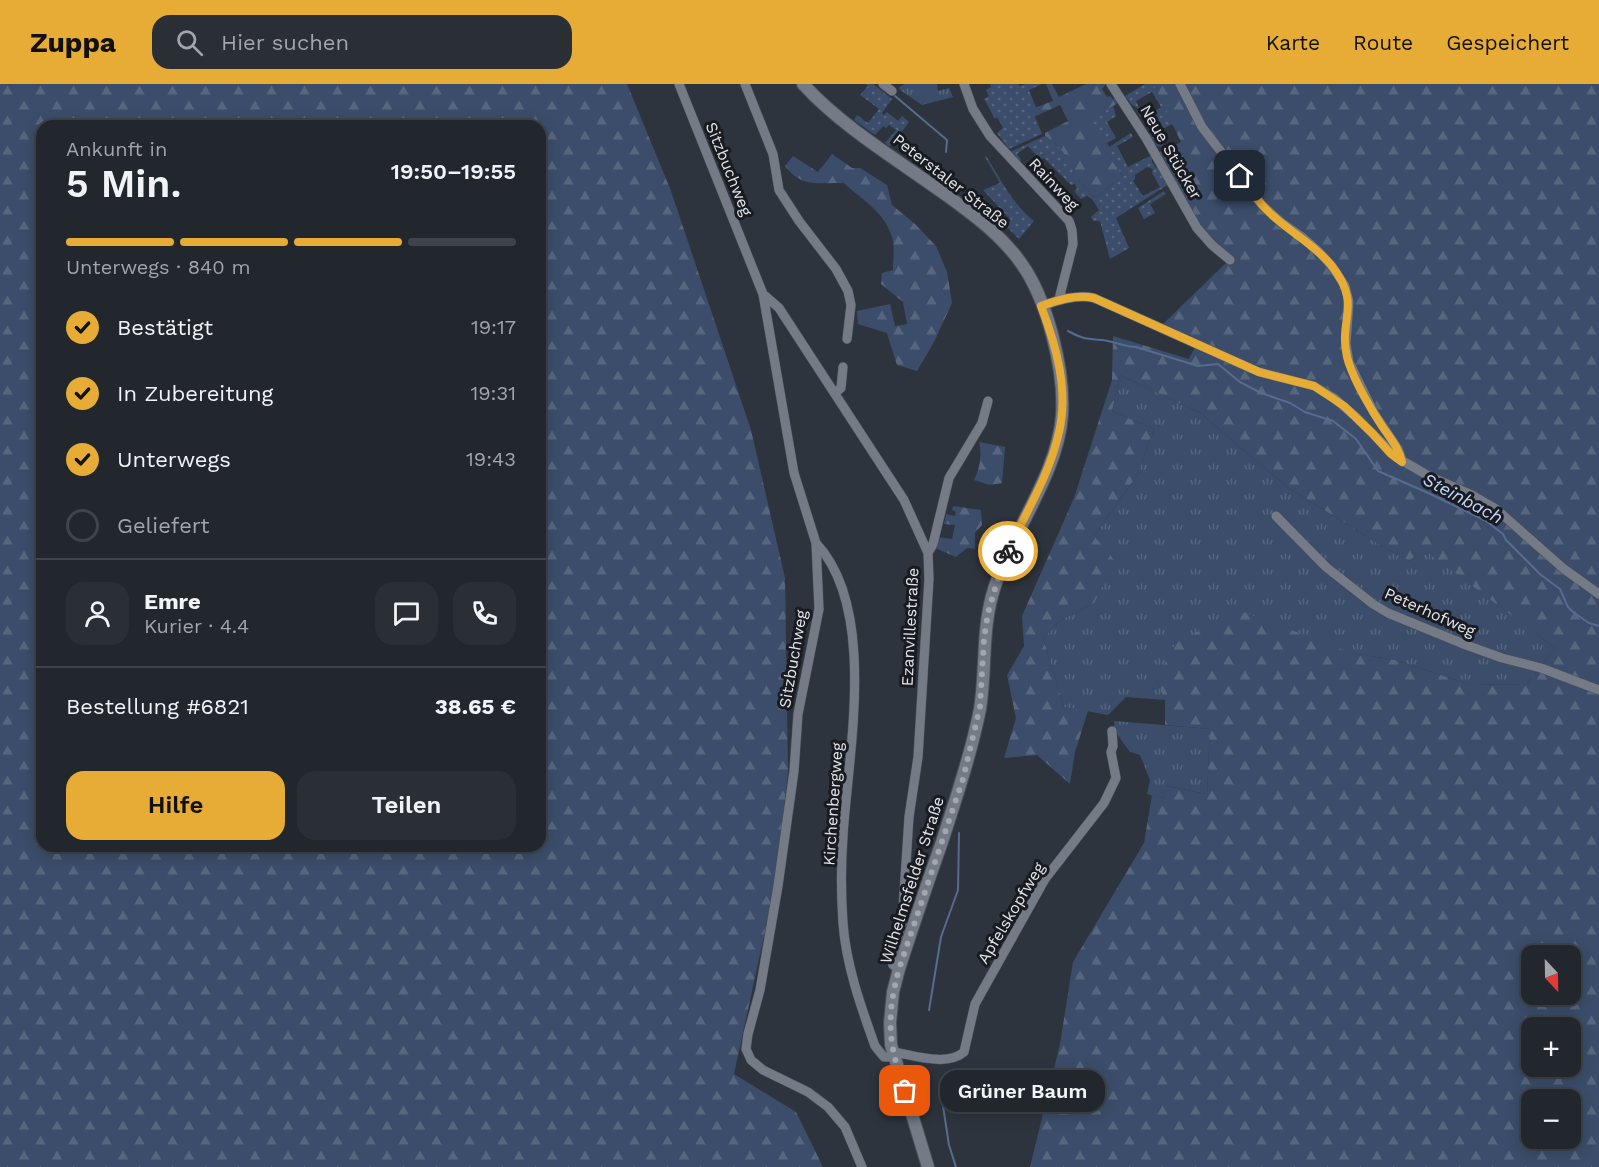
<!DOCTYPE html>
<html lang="de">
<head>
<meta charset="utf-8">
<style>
  body { margin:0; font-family:"Work Sans",sans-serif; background:#2a2f36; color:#f1f3f6; height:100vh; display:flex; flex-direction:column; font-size:22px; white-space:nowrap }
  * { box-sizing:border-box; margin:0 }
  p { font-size:20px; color:#a2a5aa }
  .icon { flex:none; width:33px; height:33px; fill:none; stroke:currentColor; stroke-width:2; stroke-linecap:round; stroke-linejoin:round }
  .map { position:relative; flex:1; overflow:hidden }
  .side { position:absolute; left:36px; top:36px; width:510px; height:732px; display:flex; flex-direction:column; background:#22272e; border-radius:18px; box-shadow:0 3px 15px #0003,0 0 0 2px #3f444a }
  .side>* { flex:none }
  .needle { width:39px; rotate:158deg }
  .controls { position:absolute; left:1521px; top:861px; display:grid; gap:12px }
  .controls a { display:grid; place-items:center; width:60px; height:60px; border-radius:12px; background:#22272e; box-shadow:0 3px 15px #0003,0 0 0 2px #3f444a; font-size:30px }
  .pin { position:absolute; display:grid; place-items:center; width:51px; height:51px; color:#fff; margin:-26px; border-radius:12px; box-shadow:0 3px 9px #0006 }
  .courier { position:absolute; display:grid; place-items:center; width:60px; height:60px; margin:-30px; border:4px solid #e6ac36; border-radius:50%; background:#fff; color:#222; box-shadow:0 2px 8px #0007 }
  .bubble { position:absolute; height:42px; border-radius:18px; background:#22272e; box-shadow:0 3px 15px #0003,0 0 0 2px #3f444a; font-size:20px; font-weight:600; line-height:42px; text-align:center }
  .headline em { font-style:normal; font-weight:600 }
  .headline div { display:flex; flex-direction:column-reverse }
  .headline { display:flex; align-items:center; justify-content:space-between; height:102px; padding:0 30px }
  h1 { font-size:39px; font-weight:600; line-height:45px }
  .bar { display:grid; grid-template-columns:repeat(4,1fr); gap:9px 6px; align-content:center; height:72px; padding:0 30px }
  .bar i { height:8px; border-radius:4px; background:#3f444a }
  .bar .on { background:#e6ac36 }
  .bar p { grid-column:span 4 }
  .line { display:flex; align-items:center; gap:15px; padding:0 30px; border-top:2px solid #3f444a }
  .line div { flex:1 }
  .round { display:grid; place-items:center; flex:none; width:63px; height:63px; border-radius:18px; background:#2a2f36 }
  ol { padding:0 30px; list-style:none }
  li { display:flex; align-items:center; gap:18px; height:66px }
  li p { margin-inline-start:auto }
  li .icon { padding:6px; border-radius:50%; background:#e6ac36; color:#111; stroke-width:4 }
  li:last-child { color:#a2a5aa }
  li i { width:33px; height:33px; border:3px solid #3f444a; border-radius:50% }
  .action { display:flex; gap:12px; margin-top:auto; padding:12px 30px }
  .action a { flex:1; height:69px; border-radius:18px; background:#e6ac36; color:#111; font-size:24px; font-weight:600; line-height:69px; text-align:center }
  .action a+a { background:#2a2f36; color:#f1f3f6 }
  header { display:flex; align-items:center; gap:36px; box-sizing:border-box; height:84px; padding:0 30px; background:#e6ac36; color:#111 }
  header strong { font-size:28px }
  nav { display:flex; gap:33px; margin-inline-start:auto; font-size:21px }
  .search { width:420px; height:54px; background:#2a2f36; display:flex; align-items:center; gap:15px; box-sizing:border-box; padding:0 21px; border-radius:18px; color:#a2a5aa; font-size:22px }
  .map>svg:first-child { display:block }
</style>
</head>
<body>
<header>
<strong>Zuppa</strong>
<div class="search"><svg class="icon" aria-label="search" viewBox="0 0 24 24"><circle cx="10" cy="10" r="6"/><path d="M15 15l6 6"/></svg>Hier suchen</div>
<nav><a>Karte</a><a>Route</a><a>Gespeichert</a></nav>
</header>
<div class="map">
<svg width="1599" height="1083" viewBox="0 0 1599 1083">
  <defs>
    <pattern id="grass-tufts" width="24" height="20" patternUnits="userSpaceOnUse" patternTransform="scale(1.5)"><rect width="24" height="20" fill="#3b4d6a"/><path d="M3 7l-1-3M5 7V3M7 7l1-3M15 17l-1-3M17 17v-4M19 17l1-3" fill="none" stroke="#57667f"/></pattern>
    <pattern id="forest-firs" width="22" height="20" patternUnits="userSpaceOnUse" patternTransform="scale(1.5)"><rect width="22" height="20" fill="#3b4d6a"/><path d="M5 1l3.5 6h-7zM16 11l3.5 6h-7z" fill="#57667f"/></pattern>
    <pattern id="garden-dots" width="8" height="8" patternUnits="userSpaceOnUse" patternTransform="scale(1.5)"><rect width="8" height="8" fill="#3b4d6a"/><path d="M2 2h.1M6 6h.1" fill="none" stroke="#57667f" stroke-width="1.8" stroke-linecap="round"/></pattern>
  </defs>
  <rect width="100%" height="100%" fill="#2e343d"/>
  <path fill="url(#grass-tufts)" d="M 905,0 L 937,0 L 938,7 L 949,4 L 953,13 L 922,21 L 900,6 L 899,3 Z
    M 1120,291 L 1200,329 L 1287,403 L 1384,463 L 1409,477 L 1423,464 L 1555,564 L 1526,601 L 1468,600 L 1395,576 L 1352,569 L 1156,596 L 1165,616 L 1126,613 L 1108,631 L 1064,623 L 1043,554 L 1062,535 L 1094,519 L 1094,452 L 1138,390 L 1154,345 L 1112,327 Z
    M 1114,637 L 1210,645 L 1207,710 L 1167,702 L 1163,714 L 1147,710 L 1150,696 L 1140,671 L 1130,668 L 1114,646 Z"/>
  <path fill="url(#forest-firs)" fill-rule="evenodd" d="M 0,0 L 627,0 L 671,107 L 751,346 L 785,494 L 788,689 L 775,801 L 734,990 L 796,1028 L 823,1083 L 0,1083 ZM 42,42 L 540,42 L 540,762 L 42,762 Z
    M 1046,0 L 1052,0 L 1059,13 L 1086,0 L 1106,0 L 1102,5 L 1107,13 L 1110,12 L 1113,15 L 1116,14 L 1118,19 L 1089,37 C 1096,46 1106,54 1110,65 C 1115,76 1115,83 1123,92 L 1095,114 L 1074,91 L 1056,60 L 1045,52 L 1045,49 L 1068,37 L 1060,21 L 1034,33 L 1031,25 L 1053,17 Z
    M 1153,0 L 1599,0 L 1599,1083 L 1030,1083 L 1060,960 L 1073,878 L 1144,759 L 1152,711 L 1163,714 L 1166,702 L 1207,710 L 1210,645 L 1165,641 L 1165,616 L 1156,596 L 1176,558 L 1241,527 L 1352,569 L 1395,576 L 1468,600 L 1526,601 L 1555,564 L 1423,465 L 1409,477 L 1384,463 L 1287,403 L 1200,329 L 1120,291 L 1112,327 L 1154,345 L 1138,390 L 1094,452 L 1115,477 L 1094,519 L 1062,535 L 1043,554 L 1064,623 L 1088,627 L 1075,668 L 1070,700 L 1037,671 L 1004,674 L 1016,634 L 1007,591 L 1024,562 L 1022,532 L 1074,414 L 1112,296 L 1113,252 L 1189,275 L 1197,259 L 1162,241 L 1232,173 L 1198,142 L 1160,68 L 1181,58 ZM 1532,872 L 1570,872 L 1570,910 L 1532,910 ZM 1532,944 L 1570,944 L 1570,982 L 1532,982 ZM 1532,1016 L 1570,1016 L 1570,1054 L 1532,1054 Z
    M 832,70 L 852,84 L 860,84 L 887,101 L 892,121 L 915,140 L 936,162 L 947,188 L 952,219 L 934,258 L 917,287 L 897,281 L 887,249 L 858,240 L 857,227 L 890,220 L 895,242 L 907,240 L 903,218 L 881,200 L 882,189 L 893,186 C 893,176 895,162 892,153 C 885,128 862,116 844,99 C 818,98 803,105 785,82 L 793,72 L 818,88 Z
    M 979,358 L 1005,363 L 1002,399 L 990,401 L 974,396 C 980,384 982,372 979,358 Z
    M 953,422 L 981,426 L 982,441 L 975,449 L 975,465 L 967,464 L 956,473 L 935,464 L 937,453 L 952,455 L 955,441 L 944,440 L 946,430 L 955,432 L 956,428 L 952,426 Z"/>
  <path fill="url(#garden-dots)" fill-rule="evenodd" d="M 866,0 L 873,0 L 892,15 L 882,29 L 884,31 L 887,28 L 898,37 L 902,32 L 909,38 L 892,61 L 889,62 L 885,59 L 896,46 L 889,41 L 886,44 L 883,42 L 875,51 L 854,36 L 857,31 L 868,39 L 879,25 L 860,11 L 868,2 Z
    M 990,0 L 1018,0 L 1020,2 L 1025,0 L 1042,0 L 1029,6 L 1036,23 L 1032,26 L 1042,50 L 1009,65 L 997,49 L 1003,44 L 997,33 L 995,35 L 984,15 L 989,12 L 986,6 L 991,3 Z
    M 1145,0 L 1153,0 L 1173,40 L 1156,48 L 1165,63 L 1157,62 L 1149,50 L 1156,45 L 1150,33 L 1143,36 L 1136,26 L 1146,32 L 1161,23 L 1152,8 L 1136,17 L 1140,26 L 1131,20 L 1125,12 Z
    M 1113,22 L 1116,32 L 1107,38 L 1116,54 L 1107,59 L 1088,37 Z
    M 1131,49 L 1133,53 L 1117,62 L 1128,83 L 1152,71 L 1152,78 L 1156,84 L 1160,84 L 1169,100 L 1116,134 L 1129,164 L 1110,175 L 1100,137 L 1093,137 L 1091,133 L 1099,126 L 1092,115 L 1087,112 L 1081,115 L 1074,107 L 1077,105 L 1075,100 L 1071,101 L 1044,74 L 1032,82 L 1030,80 L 1038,73 L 1028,62 L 1017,70 L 1021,76 L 1019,78 L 1010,68 L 1045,52 C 1057,60 1074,76 1074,91 L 1095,114 L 1123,92 L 1108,72 L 1109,63 ZM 1147,83 L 1153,85 L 1152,89 L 1160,103 L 1143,112 L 1133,97 L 1135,95 L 1135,91 Z
    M 986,72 C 1000,94 1013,121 1034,137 L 1019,155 L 1006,142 L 1011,136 L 983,106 L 1000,99 L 985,73 Z
    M 1164,107 L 1166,110 L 1150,120 L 1155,129 L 1144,135 L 1138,124 Z"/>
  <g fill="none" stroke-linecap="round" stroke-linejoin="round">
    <path stroke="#566b8f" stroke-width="2" d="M 895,12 L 947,56 L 946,68
      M 1068,247 C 1083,255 1086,255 1102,256 C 1113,257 1124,263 1136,263 L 1198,282 L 1218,280 L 1240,298 L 1261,309 L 1290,319 L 1305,328 L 1333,337 L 1356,355 L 1378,387 L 1426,408 L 1486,437 L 1503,450 L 1506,456 L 1541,491 L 1560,505 L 1568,523 L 1573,528 L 1589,539 L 1599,542
      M 929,926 L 941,853 L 958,806 L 959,749
      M 941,1009 L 949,1061 L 956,1083"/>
    <defs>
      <path id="street" d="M 679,0 L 763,210 L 794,389 L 816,459 L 819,525 L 798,630 L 794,687 L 778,802 L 760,906 L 748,950 L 746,965 L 751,976 L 763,986 L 808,1008 L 828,1023 L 845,1043 L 862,1083
        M 745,0 L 773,70 L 779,106 L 799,137 L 836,185 L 848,207 L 851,221 L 847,255
        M 883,0 L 892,7
        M 964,0 L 973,25 L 990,52 L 1069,137 L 1072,146 L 1073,160 L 1059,215
        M 1111,0 L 1146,54 L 1197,144 L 1212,161 L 1230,176
        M 1180,0 L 1202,43 L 1262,121 L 1282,139 L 1302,153 L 1318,167 L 1332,182 L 1345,202 L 1349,218 L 1346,260 L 1349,278 L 1374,329 L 1398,365 L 1403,378
        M 763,210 L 779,224 L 904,416 L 928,469 L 929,495 L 918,673 L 909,733 L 902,840 L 891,875 L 893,881 L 899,885
        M 1042,222 C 1058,216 1077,210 1094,214 L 1259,288 L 1314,302 L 1334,314 L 1356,333 L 1396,373 L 1427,391 L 1470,410 L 1496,425 L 1564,485 L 1599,510
        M 835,309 L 841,304 L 843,283
        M 1276,432 L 1326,483 L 1373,520 L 1388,529 L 1466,561 L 1502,574 L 1541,584 L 1599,606
        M 816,459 C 878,525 848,670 843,752 C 841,780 841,811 843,839 C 846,881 861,923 875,962 L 884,973 L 894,973
        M 928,469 L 933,460 L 949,394 L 982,339 L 988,317
        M 893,968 C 913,971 947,983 964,968 L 975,920 L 1045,795 L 1104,719 L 1116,694 L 1111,668 L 1113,662 L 1112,647"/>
      <path id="secondary" d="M 803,0 C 843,44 901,78 949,113 C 975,132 1002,152 1021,179 C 1047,215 1065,286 1062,331 C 1058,392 1008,452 992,512 C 982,549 986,587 980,625 C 971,670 956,714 942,758 C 927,800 913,842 899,885 L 893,908 L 890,939 L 891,961 L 928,1083"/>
    </defs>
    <use href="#street" stroke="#4b5058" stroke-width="10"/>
    <use href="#secondary" stroke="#4b5058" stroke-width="14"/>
    <use href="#street" stroke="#747b86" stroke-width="9"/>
    <use href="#secondary" stroke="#747b86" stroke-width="12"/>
  </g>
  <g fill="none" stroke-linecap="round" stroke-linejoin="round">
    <path stroke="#a2a7ae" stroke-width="6" stroke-dasharray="0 10.8" d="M 905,1007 C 888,960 886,933 899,885 L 963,695 L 980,623 L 984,555 L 988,529 L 996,501 L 1008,467"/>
    <path stroke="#e6ac36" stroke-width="8" d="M 1008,467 C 1026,428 1050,390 1059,348 C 1069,306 1056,261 1041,222 C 1058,216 1077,210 1094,214 L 1259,288 L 1314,302 L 1344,322 L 1372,349 L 1391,370 L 1402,378 C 1399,364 1390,354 1382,342 C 1369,322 1353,296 1347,273 C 1338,234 1363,221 1331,181 C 1314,160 1291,149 1272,131 C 1259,120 1250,105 1240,92"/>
  </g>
  <g text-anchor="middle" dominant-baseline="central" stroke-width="6" stroke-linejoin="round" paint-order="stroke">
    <g font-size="16" fill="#e1e5eb" stroke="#191b20">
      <text transform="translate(1171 68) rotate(60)">Neue Stücker</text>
      <text transform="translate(729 85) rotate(68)">Sitzbuchweg</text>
      <text transform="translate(951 97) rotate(38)">Peterstaler Straße</text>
      <text transform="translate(1054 100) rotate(47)">Rainweg</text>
      <text transform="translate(1430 528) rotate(24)">Peterhofweg</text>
      <text transform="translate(910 543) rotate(-87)">Ezanvillestraße</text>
      <text transform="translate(793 575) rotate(-80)">Sitzbuchweg</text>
      <text transform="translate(833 720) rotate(-86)">Kirchenbergweg</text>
      <text transform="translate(912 796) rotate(-72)">Wilhelmsfelder Straße</text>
      <text transform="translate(1011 829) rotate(-59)">Apfelskopfweg</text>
    </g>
    <g font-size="18" font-style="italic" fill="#c1d6fb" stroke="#191b20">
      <text transform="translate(1463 414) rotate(28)">Steinbach</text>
    </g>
  </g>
</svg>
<div class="controls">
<a><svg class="needle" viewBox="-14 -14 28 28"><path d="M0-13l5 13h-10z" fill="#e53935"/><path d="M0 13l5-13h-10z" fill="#a2a5aa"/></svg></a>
<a>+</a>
<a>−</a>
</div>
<div class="pin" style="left:905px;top:1007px;background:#ea580c"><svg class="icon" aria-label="bag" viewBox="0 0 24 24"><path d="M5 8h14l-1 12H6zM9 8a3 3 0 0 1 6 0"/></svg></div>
<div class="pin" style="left:1240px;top:92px;background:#1f2937"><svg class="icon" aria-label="home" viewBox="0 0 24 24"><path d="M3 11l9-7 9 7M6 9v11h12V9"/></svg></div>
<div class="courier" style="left:1008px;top:467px"><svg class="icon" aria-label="bike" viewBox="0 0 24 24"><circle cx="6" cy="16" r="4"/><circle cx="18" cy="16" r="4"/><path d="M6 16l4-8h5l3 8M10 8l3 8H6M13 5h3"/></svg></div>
<div class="bubble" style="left:940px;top:986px;width:165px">Grüner Baum</div>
<section class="side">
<div class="headline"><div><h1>5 Min.</h1><p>Ankunft in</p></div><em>19:50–19:55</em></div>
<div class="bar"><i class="on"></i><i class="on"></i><i class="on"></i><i></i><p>Unterwegs · 840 m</p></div>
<ol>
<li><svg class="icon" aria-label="check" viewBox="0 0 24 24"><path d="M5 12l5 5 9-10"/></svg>Bestätigt<p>19:17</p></li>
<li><svg class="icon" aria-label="check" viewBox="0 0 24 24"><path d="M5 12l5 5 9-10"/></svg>In Zubereitung<p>19:31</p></li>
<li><svg class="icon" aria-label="check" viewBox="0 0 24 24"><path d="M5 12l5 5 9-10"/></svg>Unterwegs<p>19:43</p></li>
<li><i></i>Geliefert</li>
</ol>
<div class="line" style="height:108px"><a class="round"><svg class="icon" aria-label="person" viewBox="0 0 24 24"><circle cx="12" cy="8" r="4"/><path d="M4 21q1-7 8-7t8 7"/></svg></a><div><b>Emre</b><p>Kurier · 4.4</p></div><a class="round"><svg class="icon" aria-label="chat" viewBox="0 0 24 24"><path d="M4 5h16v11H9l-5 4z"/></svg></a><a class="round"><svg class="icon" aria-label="phone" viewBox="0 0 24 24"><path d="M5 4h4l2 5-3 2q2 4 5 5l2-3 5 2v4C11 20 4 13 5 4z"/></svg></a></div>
<div class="line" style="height:78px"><div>Bestellung #6821</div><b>38.65 €</b></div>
<div class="action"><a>Hilfe</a><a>Teilen</a></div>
</section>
</div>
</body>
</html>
